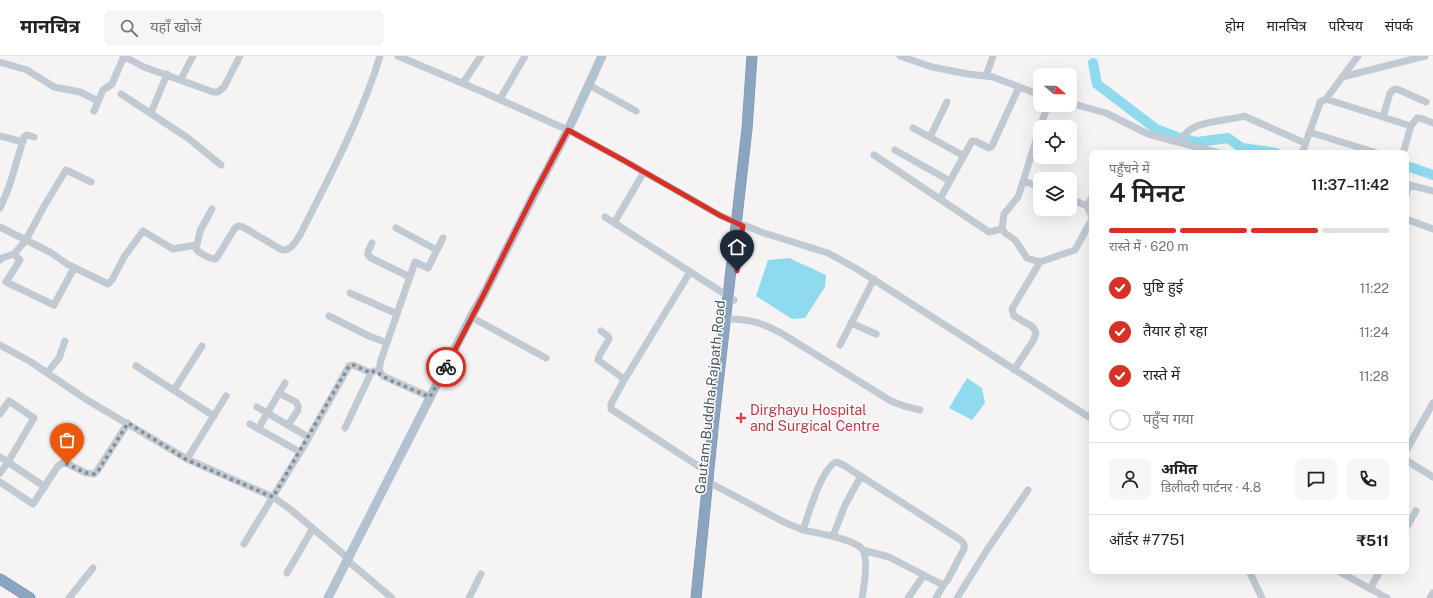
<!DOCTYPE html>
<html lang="hi">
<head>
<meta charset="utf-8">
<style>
  body { margin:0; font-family:"Public Sans","Noto Sans Devanagari",sans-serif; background:#f6f6f6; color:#222; height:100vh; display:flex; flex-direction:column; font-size:15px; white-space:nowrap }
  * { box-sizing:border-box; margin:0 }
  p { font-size:13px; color:#767676 }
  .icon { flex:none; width:22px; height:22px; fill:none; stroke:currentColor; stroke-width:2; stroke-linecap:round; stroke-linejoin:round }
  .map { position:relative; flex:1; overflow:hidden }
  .drawer { position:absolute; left:1089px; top:94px; width:320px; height:424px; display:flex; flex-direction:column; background:#fff; border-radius:8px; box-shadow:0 4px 16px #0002 }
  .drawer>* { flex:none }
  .needle { width:26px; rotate:110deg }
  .fabs { position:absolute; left:1033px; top:12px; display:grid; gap:8px }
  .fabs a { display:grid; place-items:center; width:44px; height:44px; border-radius:8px; background:#fff; box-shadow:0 4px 16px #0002; font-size:20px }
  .pin { position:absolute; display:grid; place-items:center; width:34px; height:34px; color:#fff; margin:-41px -17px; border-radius:50% 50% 50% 0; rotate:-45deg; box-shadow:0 0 4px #0007 }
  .pin .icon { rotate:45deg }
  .courier { position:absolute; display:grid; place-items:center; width:40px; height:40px; margin:-20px; border:3px solid #d93025; border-radius:50%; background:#fff; color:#222; box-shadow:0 1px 5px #0007 }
  .summary em { font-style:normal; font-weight:600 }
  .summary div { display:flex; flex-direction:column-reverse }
  .summary { display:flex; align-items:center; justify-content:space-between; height:68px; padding:0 20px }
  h1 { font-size:26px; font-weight:600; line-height:30px }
  .bar { display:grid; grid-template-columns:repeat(4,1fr); gap:6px 4px; align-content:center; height:48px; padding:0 20px }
  .bar i { height:5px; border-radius:3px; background:#e0e0e0 }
  .bar .selected { background:#d93025 }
  .bar p { grid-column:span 4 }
  .line { display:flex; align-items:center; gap:10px; padding:0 20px; border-top:1px solid #e0e0e0 }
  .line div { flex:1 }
  .round { display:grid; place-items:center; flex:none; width:42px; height:42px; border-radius:8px; background:#f6f6f6 }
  ol { padding:0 20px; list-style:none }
  li { display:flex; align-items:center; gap:12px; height:44px }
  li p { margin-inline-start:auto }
  li .icon { padding:4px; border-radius:50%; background:#d93025; color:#fff; stroke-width:4 }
  li:last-child { color:#767676 }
  li i { width:22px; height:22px; border:2px solid #e0e0e0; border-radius:50% }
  header { display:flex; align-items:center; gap:24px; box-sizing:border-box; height:56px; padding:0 20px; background:#fff; border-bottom:1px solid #e0e0e0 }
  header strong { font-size:19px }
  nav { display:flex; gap:22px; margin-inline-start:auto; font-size:14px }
  .search { width:280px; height:36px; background:#f6f6f6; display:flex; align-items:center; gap:10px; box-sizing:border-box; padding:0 14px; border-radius:8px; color:#767676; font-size:15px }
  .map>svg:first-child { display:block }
</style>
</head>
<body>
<header>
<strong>मानचित्र</strong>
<div class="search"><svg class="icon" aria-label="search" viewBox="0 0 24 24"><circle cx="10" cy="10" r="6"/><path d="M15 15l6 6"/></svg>यहाँ खोजें</div>
<nav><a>होम</a><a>मानचित्र</a><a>परिचय</a><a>संपर्क</a></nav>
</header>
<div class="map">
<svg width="1433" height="542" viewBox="0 0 1433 542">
  <rect width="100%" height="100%" fill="#f5f3f3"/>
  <path fill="#90daee" d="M 789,202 L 826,219 L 825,231 L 805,262 L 792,263 L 756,240 L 768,204 Z
    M 967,322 L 982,332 L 985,347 L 972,364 L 949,352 Z"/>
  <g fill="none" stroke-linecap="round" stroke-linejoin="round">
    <path stroke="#90daee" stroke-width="10" d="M 1093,7 L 1097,28 L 1156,73 L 1177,81 L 1197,86 L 1228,82 L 1242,92 L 1276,97
      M 1406,112 L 1410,111 L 1433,119"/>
    <defs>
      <path id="highway" d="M 0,523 L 30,542
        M 696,542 L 714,363 L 747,73 L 752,0"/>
    </defs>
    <use href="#highway" stroke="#7690ad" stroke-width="11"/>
    <path stroke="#c1cad2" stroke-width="7" d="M 123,0 L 144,11 L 213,36 L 218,36 L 224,31 L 240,0
      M 398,0 L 483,36 L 568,74 L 623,104 L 721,160 L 761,176 L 828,197 L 857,213 L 1092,363
      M 900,0 L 932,11 L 968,18 L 993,21 L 1040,39
      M 0,6 L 27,14 L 54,31 L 80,36 L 98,45
      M 986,20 L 993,0
      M 1342,21 L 1425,0
      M 181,23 L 193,0
      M 463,27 L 481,0
      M 589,29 L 636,55
      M 121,38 L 188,82 L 221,109
      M 500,43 L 525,0
      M 1326,43 L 1358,0
      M 1070,47 L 1106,57 L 1148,78 L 1219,97
      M 94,55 L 103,34 L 112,28 L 124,0
      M 151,57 L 167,18
      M 1383,61 L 1390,37 L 1393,34 L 1397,33 L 1426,46
      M 1040,71 L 1048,49
      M 913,72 L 964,100
      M 1040,72 L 1018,141 L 1004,158 L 1002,173 L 1005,177 L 1015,184 L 1027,202 L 1040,206 L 1075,194 L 1091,165 L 1092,161 L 1087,150 L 1092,141
      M 1309,76 L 1377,97
      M 0,80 L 23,86
      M 930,81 L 947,46
      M 1181,86 C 1187,63 1226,66 1244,60 L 1305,87
      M 895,94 L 950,125
      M 1302,97 L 1319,50 L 1320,46 L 1326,43 L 1411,70 L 1417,62 L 1423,63 L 1433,67
      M 1403,97 L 1411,70
      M 874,99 L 986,174 L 989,176 L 1002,173
      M 1024,125 L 1040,131
      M 91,126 L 66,114 L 43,152 L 26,184 L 50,196 L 67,208 L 108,228 L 112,224 L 124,201 L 143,175 L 173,193 L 196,189
      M 1406,128 L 1433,135
      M 1406,139 L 1409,129
      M 940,143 L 972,85 L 975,85 L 989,92 L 992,90 L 1019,31
      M 1070,143 L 1087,150
      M 0,152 L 9,131 L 24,81 L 27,79 L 34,81
      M 212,153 L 200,175 L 196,193 C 200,198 210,203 216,203 L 235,172 L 238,170 L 243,171 L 282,194 C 292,194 295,186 300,179 C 329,121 361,63 380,0
      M 605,161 L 734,244
      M 1406,163 L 1433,173
      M 614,167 L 644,116
      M 0,171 L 26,184 L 14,198 L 2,202 L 0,204
      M 396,172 L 437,194
      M 372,187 L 368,196 L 368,199 L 371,202 L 410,221
      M 14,198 L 20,204 L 6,226 L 54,249 L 74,212
      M 350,237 L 397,258
      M 329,260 L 369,280 L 387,287
      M 471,261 L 546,302
      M 732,263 C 753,264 762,267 781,277 L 891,345 L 904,350 L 920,354
      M 851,267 L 876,278
      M 601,275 L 608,280 L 609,283 L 599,300 L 598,304 L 624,323 L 623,326 L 611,348 L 611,353 L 709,417
      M 0,289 L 31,306 L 87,344 L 187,403 L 273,441 L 290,453 L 349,503
      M 840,289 L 874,223
      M 136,310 L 214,360
      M 1014,314 L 1033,285 L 1036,277 L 1033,271 L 1014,260 L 1012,253 L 1040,206
      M 47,317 L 59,302 L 65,285
      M 623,326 L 690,216
      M 174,334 L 202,290
      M 279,337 L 296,346 L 298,350 L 298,354 L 288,369
      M 430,341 L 383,320 L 379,314 L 381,304 L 415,206 L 428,212 L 443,182
      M 257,351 L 308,381
      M 0,358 L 9,345 L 34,362 L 8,406 L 45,431
      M 250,368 L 300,396
      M 345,372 L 371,317 L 374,315
      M 258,373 L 285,327
      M 1406,395 L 1433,347
      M 0,401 L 8,406 L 0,417
      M 187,403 L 226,340
      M 1406,403 L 1409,406 L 1433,421
      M 0,426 L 33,448 L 58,410 L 64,406 L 86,417 L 94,418 L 97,415 L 128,367
      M 714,429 L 784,466 L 803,474
      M 1406,472 L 1416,455
      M 833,480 L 845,449 L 861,420
      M 244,488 L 304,390 L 349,310 L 353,309 L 371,317
      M 348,505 L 392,542
      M 1249,515 L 1262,542
      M 1338,515 L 1387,542
      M 287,517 L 313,472
      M 1370,533 L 1380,515
      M 69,542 L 93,512
      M 469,542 L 481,518
      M 862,542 C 864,531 869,502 862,493 C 854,483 817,477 803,474 C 809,457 820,417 834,407 L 837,406 L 845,410 L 959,483 C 963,486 965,488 964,493 L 947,525 L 944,528 L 941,528 L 889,501 L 863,494
      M 908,542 L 924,519
      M 936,542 L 944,528
      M 957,542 L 987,494 L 1028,434
      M 1430,542 L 1433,537"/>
    <path stroke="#b3c2d1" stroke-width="9" d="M 328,542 L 471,261 L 484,238 L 534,139 L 568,74 L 602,0"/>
    <use href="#highway" stroke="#8ba5c1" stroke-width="10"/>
  </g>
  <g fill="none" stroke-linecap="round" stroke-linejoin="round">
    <path stroke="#868d94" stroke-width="4" stroke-dasharray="0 7.2" d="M 67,408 L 86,417 L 94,418 L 98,415 L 128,367 L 187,404 L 273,441 L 349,310 L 353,309 L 371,317 L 374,315 L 390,324 L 430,341 L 446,311"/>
    <path stroke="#d93025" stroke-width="5" d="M 446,311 L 484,238 L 534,138 L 568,74 L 623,104 L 721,160 L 743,170 L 737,215"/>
  </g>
  <path fill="#e0444e" stroke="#fff" stroke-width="1.5" d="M739 356h4v4h4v4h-4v4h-4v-4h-4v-4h4z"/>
  <g text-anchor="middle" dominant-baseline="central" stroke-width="3" stroke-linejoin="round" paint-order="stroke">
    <g font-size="14" fill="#4a5661" stroke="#fff">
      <text transform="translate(710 341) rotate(-84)">Gautam Buddha Rajpath Road</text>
    </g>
    <g font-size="14" fill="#be3a42" stroke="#fff" text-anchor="start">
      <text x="750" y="354">Dirghayu Hospital<tspan x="750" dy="16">and Surgical Centre</tspan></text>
    </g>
  </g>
</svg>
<div class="fabs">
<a><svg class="needle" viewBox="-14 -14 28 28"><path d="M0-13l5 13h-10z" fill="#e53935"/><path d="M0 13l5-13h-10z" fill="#767676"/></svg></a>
<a><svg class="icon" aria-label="locate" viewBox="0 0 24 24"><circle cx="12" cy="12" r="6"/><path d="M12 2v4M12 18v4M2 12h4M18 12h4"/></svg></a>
<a><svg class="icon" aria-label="layers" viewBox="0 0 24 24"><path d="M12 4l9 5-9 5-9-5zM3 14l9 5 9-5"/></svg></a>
</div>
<div class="pin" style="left:67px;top:408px;background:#ea580c"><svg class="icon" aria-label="bag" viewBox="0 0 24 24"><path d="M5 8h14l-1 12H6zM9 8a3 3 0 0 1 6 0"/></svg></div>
<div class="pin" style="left:737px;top:215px;background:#1f2937"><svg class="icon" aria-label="home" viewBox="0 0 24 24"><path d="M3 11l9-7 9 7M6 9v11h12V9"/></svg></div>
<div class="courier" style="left:446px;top:311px"><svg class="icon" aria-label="bike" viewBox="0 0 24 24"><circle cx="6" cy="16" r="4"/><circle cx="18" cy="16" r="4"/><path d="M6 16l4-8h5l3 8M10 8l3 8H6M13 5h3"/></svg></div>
<section class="drawer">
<div class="summary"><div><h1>4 मिनट</h1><p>पहुँचने में</p></div><em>11:37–11:42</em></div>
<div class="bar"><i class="selected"></i><i class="selected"></i><i class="selected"></i><i></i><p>रास्ते में · 620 m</p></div>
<ol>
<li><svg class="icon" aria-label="check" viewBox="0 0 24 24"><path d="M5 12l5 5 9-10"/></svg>पुष्टि हुई<p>11:22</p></li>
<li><svg class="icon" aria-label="check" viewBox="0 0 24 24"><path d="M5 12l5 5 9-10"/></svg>तैयार हो रहा<p>11:24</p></li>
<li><svg class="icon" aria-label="check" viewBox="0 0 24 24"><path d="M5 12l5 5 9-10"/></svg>रास्ते में<p>11:28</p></li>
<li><i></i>पहुँच गया</li>
</ol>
<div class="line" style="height:72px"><a class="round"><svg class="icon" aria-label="person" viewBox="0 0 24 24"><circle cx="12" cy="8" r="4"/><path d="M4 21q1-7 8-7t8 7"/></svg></a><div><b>अमित</b><p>डिलीवरी पार्टनर · 4.8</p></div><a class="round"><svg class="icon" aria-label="chat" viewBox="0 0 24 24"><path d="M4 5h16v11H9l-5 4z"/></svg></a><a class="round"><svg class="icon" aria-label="phone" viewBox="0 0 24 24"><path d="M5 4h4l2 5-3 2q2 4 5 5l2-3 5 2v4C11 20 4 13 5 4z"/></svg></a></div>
<div class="line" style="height:52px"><div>ऑर्डर #7751</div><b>₹511</b></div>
</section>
</div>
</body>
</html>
